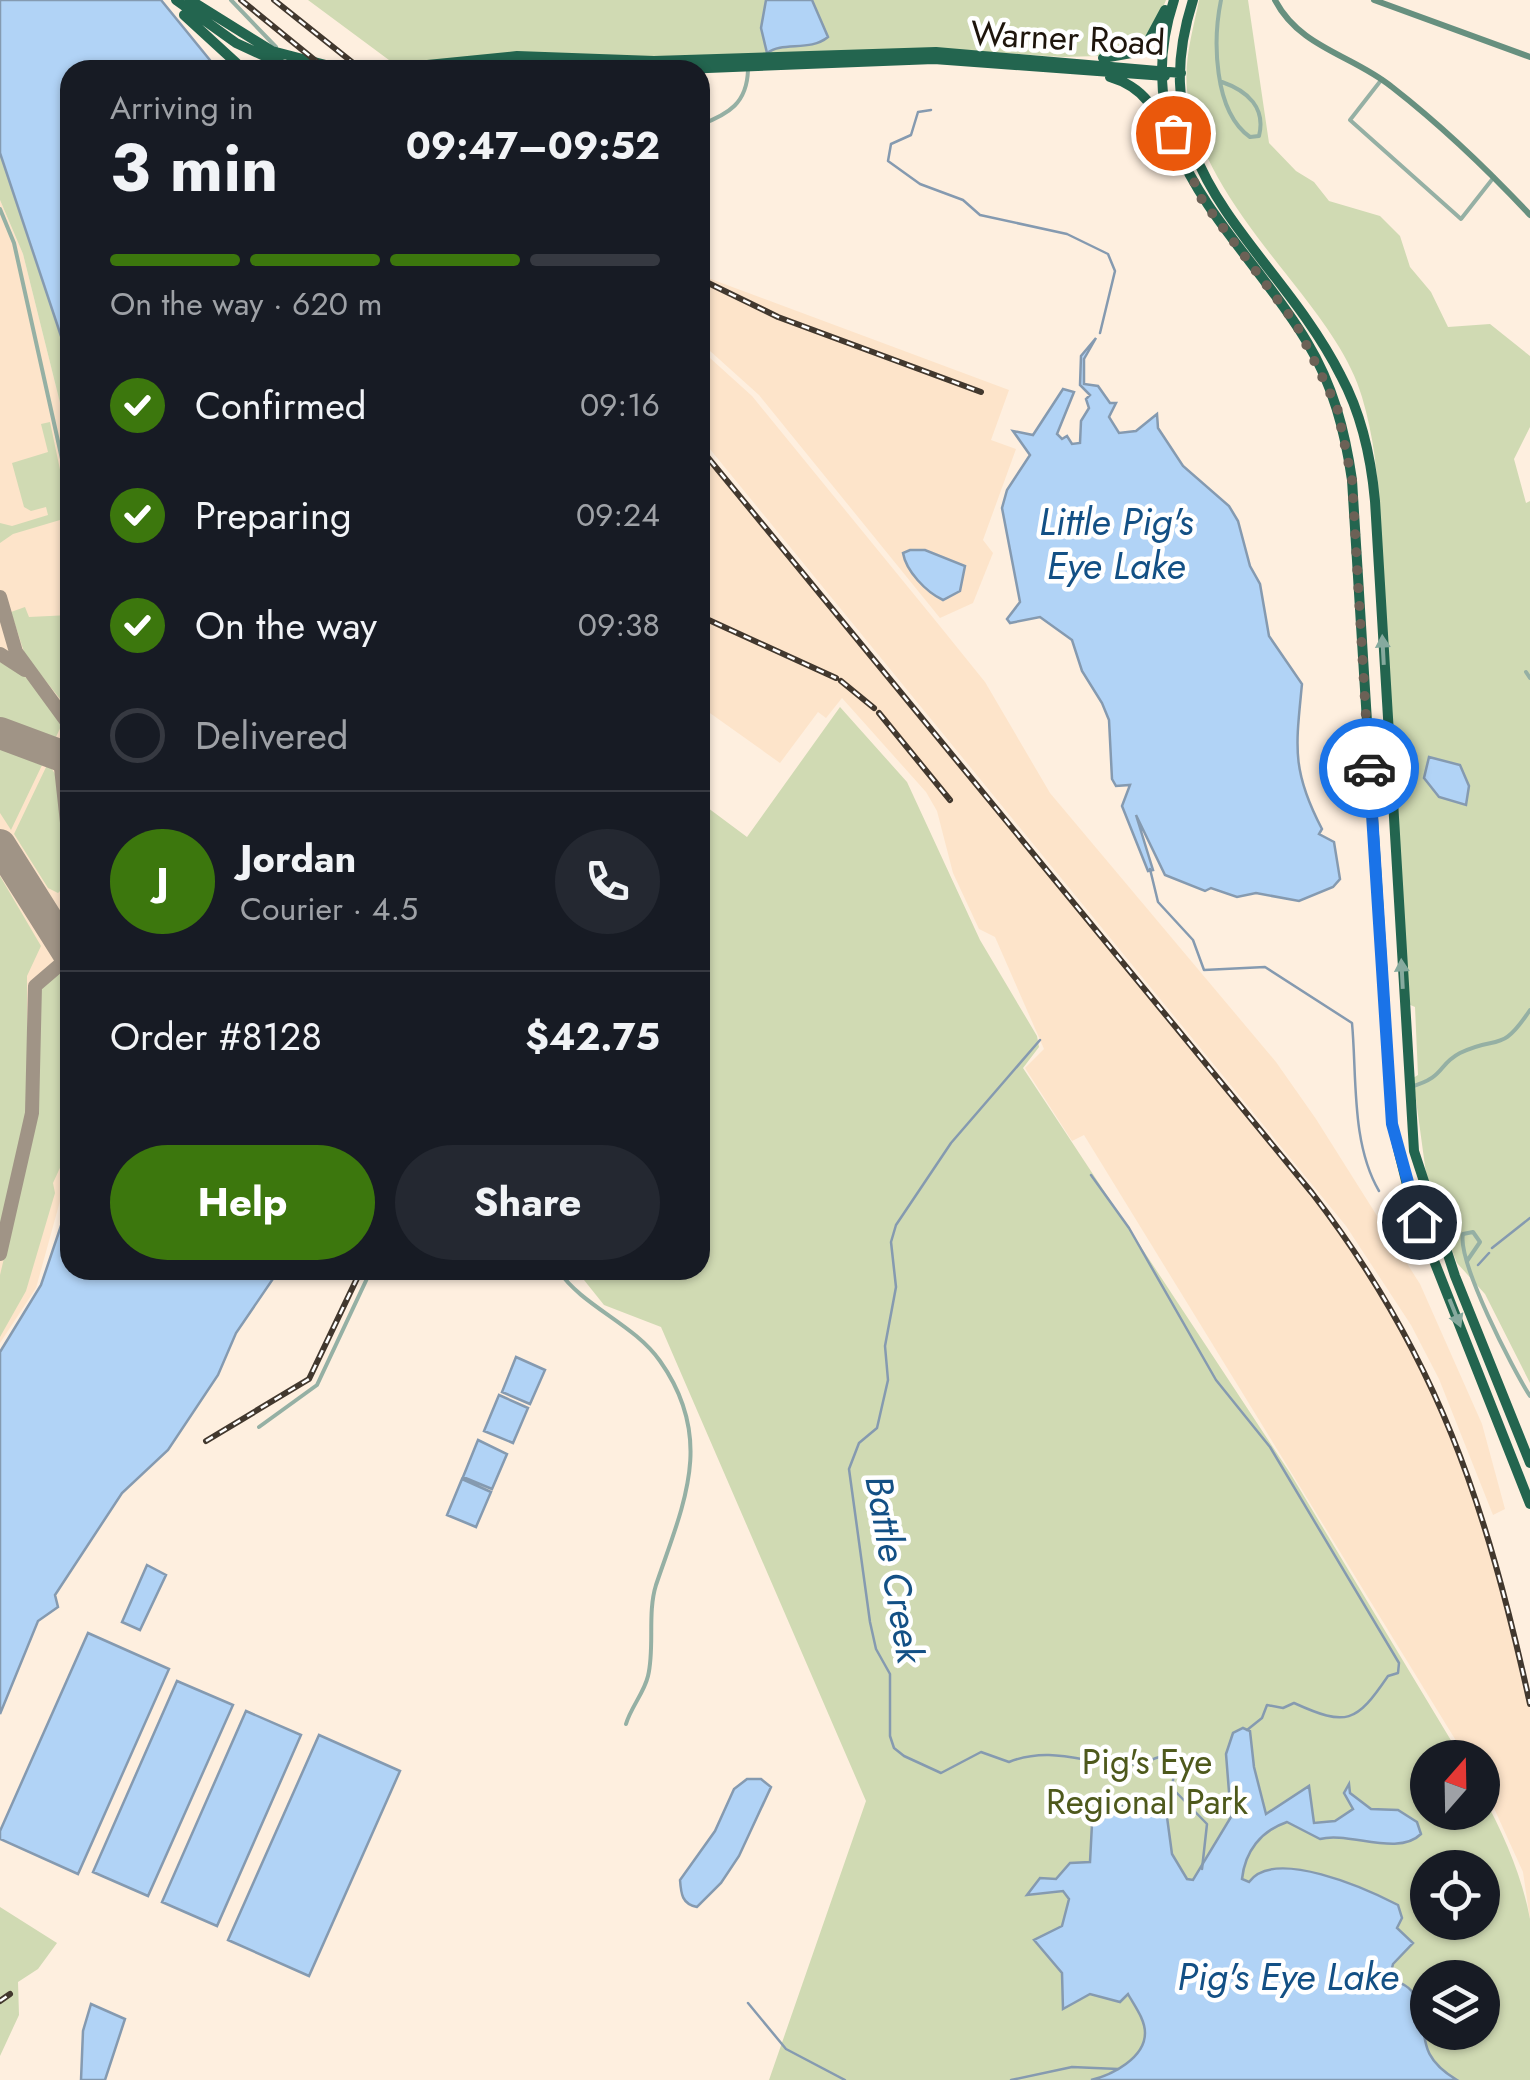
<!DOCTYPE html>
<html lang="en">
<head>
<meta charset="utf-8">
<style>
  body { margin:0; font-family:Jost,sans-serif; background:#242831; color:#f1f3f6; height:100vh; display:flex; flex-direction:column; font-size:38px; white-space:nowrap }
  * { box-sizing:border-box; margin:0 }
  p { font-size:32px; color:#9ea1a6 }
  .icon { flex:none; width:55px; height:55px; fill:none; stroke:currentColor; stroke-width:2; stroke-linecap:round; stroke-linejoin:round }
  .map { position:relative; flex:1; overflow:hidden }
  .panel { position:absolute; left:60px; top:60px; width:650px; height:1220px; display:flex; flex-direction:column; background:#171b24; border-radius:30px; box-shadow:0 2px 8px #0004 }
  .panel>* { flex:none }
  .needle { width:65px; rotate:20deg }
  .controls { position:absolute; left:1410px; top:1740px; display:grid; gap:20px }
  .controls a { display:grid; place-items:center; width:90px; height:90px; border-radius:50%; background:#171b24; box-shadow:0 2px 8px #0004; font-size:50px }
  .pin { position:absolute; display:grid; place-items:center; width:85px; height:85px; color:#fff; margin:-42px; border:5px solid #fff; border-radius:50%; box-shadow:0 2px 10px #0007 }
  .courier { position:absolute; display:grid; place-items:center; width:100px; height:100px; margin:-50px; border:8px solid #1a73e8; border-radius:50%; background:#fff; color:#222; box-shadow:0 2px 12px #0007 }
  .summary em { font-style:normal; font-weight:700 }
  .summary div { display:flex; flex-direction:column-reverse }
  .summary { display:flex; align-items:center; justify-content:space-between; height:170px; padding:0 50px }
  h1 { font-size:65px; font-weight:700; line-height:75px }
  .bar { display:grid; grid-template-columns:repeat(4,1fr); gap:15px 10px; align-content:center; height:120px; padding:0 50px }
  .bar i { height:12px; border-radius:8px; background:#363941 }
  .bar .active { background:#3c770d }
  .bar p { grid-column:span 4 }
  .line { display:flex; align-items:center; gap:25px; padding:0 50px; border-top:2px solid #363941 }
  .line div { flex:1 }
  .round { display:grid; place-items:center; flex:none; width:105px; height:105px; border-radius:52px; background:#242831 }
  ol { padding:0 50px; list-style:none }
  li { display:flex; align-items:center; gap:30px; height:110px }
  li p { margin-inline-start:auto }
  li .icon { padding:10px; border-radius:50%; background:#3c770d; color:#fff; stroke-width:4 }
  li:last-child { color:#9ea1a6 }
  li i { width:55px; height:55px; border:5px solid #363941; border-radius:50% }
  .primary-button { display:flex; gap:20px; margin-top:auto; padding:20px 50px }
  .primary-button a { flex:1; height:115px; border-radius:60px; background:#3c770d; color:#fff; font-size:40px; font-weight:700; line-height:115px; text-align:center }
  .primary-button a+a { background:#242831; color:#f1f3f6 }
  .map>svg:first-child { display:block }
</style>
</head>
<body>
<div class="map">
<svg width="1530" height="2080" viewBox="0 0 1530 2080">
  <rect width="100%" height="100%" fill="#feefdf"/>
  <path fill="#fde4ca" d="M 0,200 L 23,254 L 70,443 L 70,1165 L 36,1288 L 0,1343 Z
    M 700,275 L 1009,390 L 991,440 L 1016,449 L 983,540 L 993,553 L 973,603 L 940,618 L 759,395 L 700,342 Z
    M 700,349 L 752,396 L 939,625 L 985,682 L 1050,793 L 1276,1062 L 1316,1119 L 1420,1284 L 1482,1424 L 1505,1509 L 1493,1515 L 1439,1379 L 1411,1325 L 1346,1226 L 700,437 Z
    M 700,450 L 1335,1226 L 1407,1338 L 1450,1427 L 1479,1503 L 1530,1709 L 1530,1920 L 1523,1872 L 1483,1784 L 1482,1758 L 1466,1757 L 1084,1135 L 1072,1141 L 1025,1068 L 1044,1049 L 995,937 L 979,929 L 953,873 L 937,811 L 926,792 L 842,698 L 826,718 L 818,712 L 780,763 L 700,706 Z"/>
  <path fill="#d0dab3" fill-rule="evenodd" d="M 308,0 L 1166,0 L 1150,40 L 1134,55 L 1063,57 L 943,49 L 393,63 Z
    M 1199,0 L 1248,0 L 1269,143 L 1296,171 L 1314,182 L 1329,201 L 1380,216 L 1400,236 L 1410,267 L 1431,292 L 1448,327 L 1490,324 L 1530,356 L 1530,427 L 1514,459 L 1526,503 L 1530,501 L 1530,1383 L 1485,1294 L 1457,1263 L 1428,1188 L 1413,1078 L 1418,1075 L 1415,1007 L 1401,1001 C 1395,885 1387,769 1382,653 C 1378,567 1387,480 1362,397 C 1351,359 1324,323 1301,293 C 1255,234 1196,166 1187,90 C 1184,59 1193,30 1199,0 Z
    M 0,153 L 70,363 L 70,443 L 23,254 L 0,200 Z
    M 50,422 L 70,517 L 13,534 L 0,543 L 0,523 L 12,526 L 48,515 L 46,507 L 31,511 L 24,507 L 12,463 L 48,452 L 41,424 Z
    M 25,607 L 29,617 L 70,615 L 69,710 L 25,655 L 11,612 Z
    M 0,662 L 30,680 L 63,722 L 56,737 L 0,720 Z
    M 840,707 L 907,782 L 980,940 L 1037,1036 L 1039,1047 L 1023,1068 L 1290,1473 L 1461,1757 L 1428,1758 L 1428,1812 L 1482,1812 L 1483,1796 C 1504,1835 1522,1876 1530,1919 L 1530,2080 L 769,2080 L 866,1801 L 661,1327 L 604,1305 L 576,1270 L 700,1270 L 700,802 L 747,837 ZM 1428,1868 L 1482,1868 L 1482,1922 L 1428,1922 ZM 1428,1978 L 1482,1978 L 1482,2032 L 1428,2032 Z
    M 0,744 L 44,761 L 11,830 L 0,813 Z
    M 48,763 L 57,777 L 69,882 L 58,893 L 48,888 L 14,834 Z
    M 0,876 L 41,946 L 27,976 L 27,1112 L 0,1230 Z
    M 60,971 L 70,986 L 70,1146 L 53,1183 L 55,1193 L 26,1291 L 0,1337 L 0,1275 L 39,1111 L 39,995 L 45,980 Z
    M 0,1907 L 57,1943 L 38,1969 L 18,1982 L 19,2015 L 0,2056 Z"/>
  <path fill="#b1d3f6" stroke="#859ab0" stroke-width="2.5" d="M 0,0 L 161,0 L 218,70 L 70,70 L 70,363 L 0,153 Z
    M 766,0 L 812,0 L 828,37 C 810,52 783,41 767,53 L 761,28 Z
    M 1096,338 L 1084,359 L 1084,384 L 1098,386 L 1110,403 L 1116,403 L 1109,417 L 1119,433 L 1136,431 L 1157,414 L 1158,428 L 1183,466 L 1229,506 L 1238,521 L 1250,566 L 1260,584 L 1269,636 L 1302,684 C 1296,746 1291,770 1322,829 L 1319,834 L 1334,842 L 1340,879 L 1333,887 L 1299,901 L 1256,893 L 1237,897 L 1211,888 L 1205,891 L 1165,875 L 1136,815 L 1153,870 L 1148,871 L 1122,806 L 1130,785 L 1116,786 L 1112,779 L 1109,720 L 1102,703 L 1082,671 L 1072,640 L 1040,617 L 1010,623 L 1007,619 L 1020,602 L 1002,508 L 1007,490 L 1030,455 L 1013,431 L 1033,435 L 1063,389 L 1074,392 L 1057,434 L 1062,439 L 1067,436 L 1072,444 L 1080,443 L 1081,421 L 1089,408 L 1086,399 L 1090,395 L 1080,385 L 1081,356 Z
    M 910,550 L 925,550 L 965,566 L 960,591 L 943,600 C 926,592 906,571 903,553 Z
    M 1429,757 L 1460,765 L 1469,786 L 1466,805 L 1439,797 L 1424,778 Z
    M 70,1199 L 70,1270 L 279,1270 L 236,1333 L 218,1375 L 168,1450 L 122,1493 L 55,1595 L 58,1607 L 38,1621 L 0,1714 L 0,1352 L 41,1285 Z
    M 516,1357 L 545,1370 L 530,1404 L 502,1392 Z
    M 499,1395 L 528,1408 L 513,1443 L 484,1431 Z
    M 478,1440 L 507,1454 L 492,1489 L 463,1477 Z
    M 462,1479 L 491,1492 L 476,1527 L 447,1515 Z
    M 147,1565 L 166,1575 L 140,1630 L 122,1622 Z
    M 88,1633 L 169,1669 L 78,1874 L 0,1839 L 0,1831 Z
    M 177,1681 L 233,1705 L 148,1896 L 93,1872 Z
    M 246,1711 L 301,1735 L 217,1926 L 162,1902 Z
    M 1243,1728 L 1250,1731 L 1254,1767 L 1266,1814 L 1309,1786 L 1314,1823 L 1335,1821 L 1353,1809 L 1344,1793 L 1349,1784 L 1350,1793 L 1371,1809 L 1398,1810 L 1417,1822 L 1421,1834 C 1398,1857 1348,1831 1320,1839 L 1287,1822 C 1261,1831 1245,1851 1242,1879 L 1249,1882 C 1274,1847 1367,1889 1398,1905 L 1402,1918 L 1397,1928 L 1413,1943 L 1393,1964 L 1390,1976 C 1398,1984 1409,1984 1415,1996 C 1432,2028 1410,2052 1457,2080 L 1091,2080 C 1112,2075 1145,2058 1145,2033 C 1145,2019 1134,2005 1128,1994 L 1120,2002 L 1090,1994 L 1063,2009 L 1062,1973 L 1034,1940 L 1062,1926 L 1069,1899 L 1063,1891 L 1027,1895 L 1040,1878 L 1056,1879 L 1070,1863 L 1090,1862 L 1092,1824 L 1138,1797 L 1167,1817 L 1172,1854 L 1187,1879 L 1193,1880 L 1231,1817 L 1226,1754 L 1233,1733 Z
    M 319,1735 L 400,1771 L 309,1976 L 228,1940 Z
    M 747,1779 L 761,1779 L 771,1787 L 739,1856 L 721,1883 L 697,1907 C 682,1904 681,1894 680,1880 L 715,1831 L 734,1789 Z
    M 91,2004 L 125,2019 L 105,2080 L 81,2080 L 83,2031 Z"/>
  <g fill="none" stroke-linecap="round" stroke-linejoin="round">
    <path stroke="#859ab0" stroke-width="2.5" d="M 931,110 L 918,112 L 911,135 L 891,144 L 888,161 L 920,184 L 963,200 L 980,215 L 1067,234 L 1108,254 L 1115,271 L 1100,333
      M 1150,869 L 1158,902 L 1193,940 L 1204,970 L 1265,967 L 1352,1023 C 1357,1077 1351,1143 1379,1191
      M 1040,1040 L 951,1143 L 896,1225 L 891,1242 L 896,1287 L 885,1346 L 888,1380 L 877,1428 L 859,1443 L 849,1469 L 870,1622 L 876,1649 L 890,1674 L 890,1736 L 894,1748 L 904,1756 L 941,1773 L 981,1752 L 1009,1762 C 1057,1743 1093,1769 1138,1764 C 1149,1763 1156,1755 1168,1756 L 1175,1765 L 1172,1788 L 1207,1824 L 1202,1869
      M 1091,1175 L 1129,1228 L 1216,1380 L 1270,1447 L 1399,1663 L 1398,1673 L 1388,1676 C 1356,1723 1347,1727 1294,1703 L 1283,1708 L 1267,1705 L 1262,1718 L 1247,1730
      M 1492,1248 L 1530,1218
      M 1478,1265 L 1489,1253
      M 748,2003 L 786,2049 L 845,2080
      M 1011,2080 L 1072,2067 L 1118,2069"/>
    <path stroke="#a09486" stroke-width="14" d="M 0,597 L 16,652 L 70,726
      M 0,654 L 25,670
      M 70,743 L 61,768 L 70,850
      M 0,1254 L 32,1113 L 35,986 L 70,956"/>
    <path stroke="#a09486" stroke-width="32" d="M 0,733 L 70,759
      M 0,845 L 70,956"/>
    <path stroke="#95b0a4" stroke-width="4" d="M 231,0 L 276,47
      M 1221,0 C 1213,39 1213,111 1250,137 L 1259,136 C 1266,108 1248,91 1222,82
      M 1382,79 L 1350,120 L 1461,219 L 1494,177
      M 700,125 C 729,114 747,103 748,70
      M 0,209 L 14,243 L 70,495
      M 1526,672 L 1530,678
      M 1410,1087 C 1446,1077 1437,1065 1460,1053 C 1499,1034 1500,1055 1530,1010
      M 1467,1261 L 1480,1242 L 1473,1232 L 1463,1234 C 1457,1261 1513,1370 1530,1396
      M 558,1270 C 583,1307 633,1323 660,1361 C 716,1440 683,1505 656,1585 C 647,1614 655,1647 648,1676 C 644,1693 631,1707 626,1724
      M 259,1427 L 317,1385 L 371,1270"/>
    <path stroke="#67907f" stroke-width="6" d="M 1275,0 C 1300,48 1353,55 1392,87 C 1442,126 1487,169 1530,215
      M 1374,0 L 1530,57"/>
    <path stroke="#23654f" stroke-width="10" d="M 176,0 L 236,43 L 295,70
      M 190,0 L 272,51 L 345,70
      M 1174,0 C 1124,153 1239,229 1307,342 C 1333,385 1345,431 1352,480 L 1392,1124 L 1412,1205 L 1530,1504
      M 1193,0 C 1137,174 1274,243 1341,376 C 1362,415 1371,457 1375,501 L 1414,1151 L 1455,1276 L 1530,1463
      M 184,15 L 244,70
      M 1103,58 L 1143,51 L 1165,10
      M 377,70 L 517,56 L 654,61 L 936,52 L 1181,73
      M 462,70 L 557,64 L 683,69 L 934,59 L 1165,76
      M 1110,77 C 1144,87 1157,110 1169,142"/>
    <defs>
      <path id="rail" d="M 241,0 L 327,70
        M 274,0 L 362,70
        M 700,279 L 778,317 L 981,392
        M 700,448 L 1312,1193 C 1438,1356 1486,1505 1530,1704
        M 700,616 L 836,678
        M 700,645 L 704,647
        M 841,681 L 874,708
        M 879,713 L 950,800
        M 206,1441 L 309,1379 L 361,1270
        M 0,2001 L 10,1994"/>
    </defs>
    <use href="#rail" stroke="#42382e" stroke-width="6"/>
    <use href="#rail" stroke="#fff" stroke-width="2.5" stroke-dasharray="8" stroke-linecap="butt"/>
  </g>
  <defs><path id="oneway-solid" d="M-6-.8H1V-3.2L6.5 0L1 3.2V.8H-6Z" transform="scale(2.5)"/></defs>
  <g fill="#86aa9e">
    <use href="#oneway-solid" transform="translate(1383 650) rotate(-93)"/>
    <use href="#oneway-solid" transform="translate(1402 974) rotate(-93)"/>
    <use href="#oneway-solid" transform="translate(1455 1313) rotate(68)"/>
  </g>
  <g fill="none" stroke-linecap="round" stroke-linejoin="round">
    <path stroke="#6c6156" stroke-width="10" stroke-dasharray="0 18" d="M 1173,133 L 1202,200 L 1296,324 L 1337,407 L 1352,480 L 1369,768"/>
    <path stroke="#1a73e8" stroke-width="12" d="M 1369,768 L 1392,1124 L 1419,1222"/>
  </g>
  <g text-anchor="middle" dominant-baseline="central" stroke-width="9" stroke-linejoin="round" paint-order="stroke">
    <g font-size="35" fill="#1e150c" stroke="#fff">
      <text transform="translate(1068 38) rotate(3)">Warner Road</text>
    </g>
    <g font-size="35" fill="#4e591c" stroke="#fff">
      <text x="1147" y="1762">Pig's Eye<tspan x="1147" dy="40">Regional Park</tspan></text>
    </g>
    <g font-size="38" font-style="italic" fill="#135085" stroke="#fff">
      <text x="1116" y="521">Little Pig's<tspan x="1116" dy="44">Eye Lake</tspan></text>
      <text transform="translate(895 1569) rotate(80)">Battle Creek</text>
      <text x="1288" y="1976">Pig's Eye Lake</text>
    </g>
  </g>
</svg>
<div class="controls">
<a><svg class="needle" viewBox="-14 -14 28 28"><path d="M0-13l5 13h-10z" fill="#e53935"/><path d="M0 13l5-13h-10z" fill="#9ea1a6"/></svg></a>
<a><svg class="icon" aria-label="locate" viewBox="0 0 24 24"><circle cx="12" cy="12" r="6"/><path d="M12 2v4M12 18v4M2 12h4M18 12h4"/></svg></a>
<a><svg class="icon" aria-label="layers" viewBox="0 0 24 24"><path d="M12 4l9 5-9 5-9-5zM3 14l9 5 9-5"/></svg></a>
</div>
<div class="pin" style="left:1173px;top:133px;background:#ea580c"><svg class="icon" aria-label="bag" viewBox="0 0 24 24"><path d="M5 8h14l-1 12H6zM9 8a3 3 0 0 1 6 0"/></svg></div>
<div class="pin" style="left:1419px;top:1222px;background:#1f2937"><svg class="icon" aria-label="home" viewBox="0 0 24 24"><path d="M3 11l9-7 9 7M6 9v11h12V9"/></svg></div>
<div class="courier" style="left:1369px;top:768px"><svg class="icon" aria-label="car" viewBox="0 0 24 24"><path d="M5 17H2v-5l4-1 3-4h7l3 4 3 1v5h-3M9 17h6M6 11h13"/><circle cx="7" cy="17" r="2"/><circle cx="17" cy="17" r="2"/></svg></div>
<section class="panel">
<div class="summary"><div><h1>3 min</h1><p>Arriving in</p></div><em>09:47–09:52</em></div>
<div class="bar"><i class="active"></i><i class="active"></i><i class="active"></i><i></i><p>On the way · 620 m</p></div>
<ol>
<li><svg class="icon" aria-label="check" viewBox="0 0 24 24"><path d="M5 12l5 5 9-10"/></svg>Confirmed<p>09:16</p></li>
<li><svg class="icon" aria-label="check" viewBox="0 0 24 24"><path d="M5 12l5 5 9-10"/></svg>Preparing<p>09:24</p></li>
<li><svg class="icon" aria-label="check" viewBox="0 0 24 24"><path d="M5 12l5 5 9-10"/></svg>On the way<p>09:38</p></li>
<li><i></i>Delivered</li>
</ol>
<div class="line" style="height:180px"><b class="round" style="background:#3c770d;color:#fff">J</b><div><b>Jordan</b><p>Courier · 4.5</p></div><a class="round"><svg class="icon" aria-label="phone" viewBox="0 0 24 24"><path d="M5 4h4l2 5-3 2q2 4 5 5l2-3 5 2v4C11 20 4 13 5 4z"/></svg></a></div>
<div class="line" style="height:130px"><div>Order #8128</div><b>$42.75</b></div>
<div class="primary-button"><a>Help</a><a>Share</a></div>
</section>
</div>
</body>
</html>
